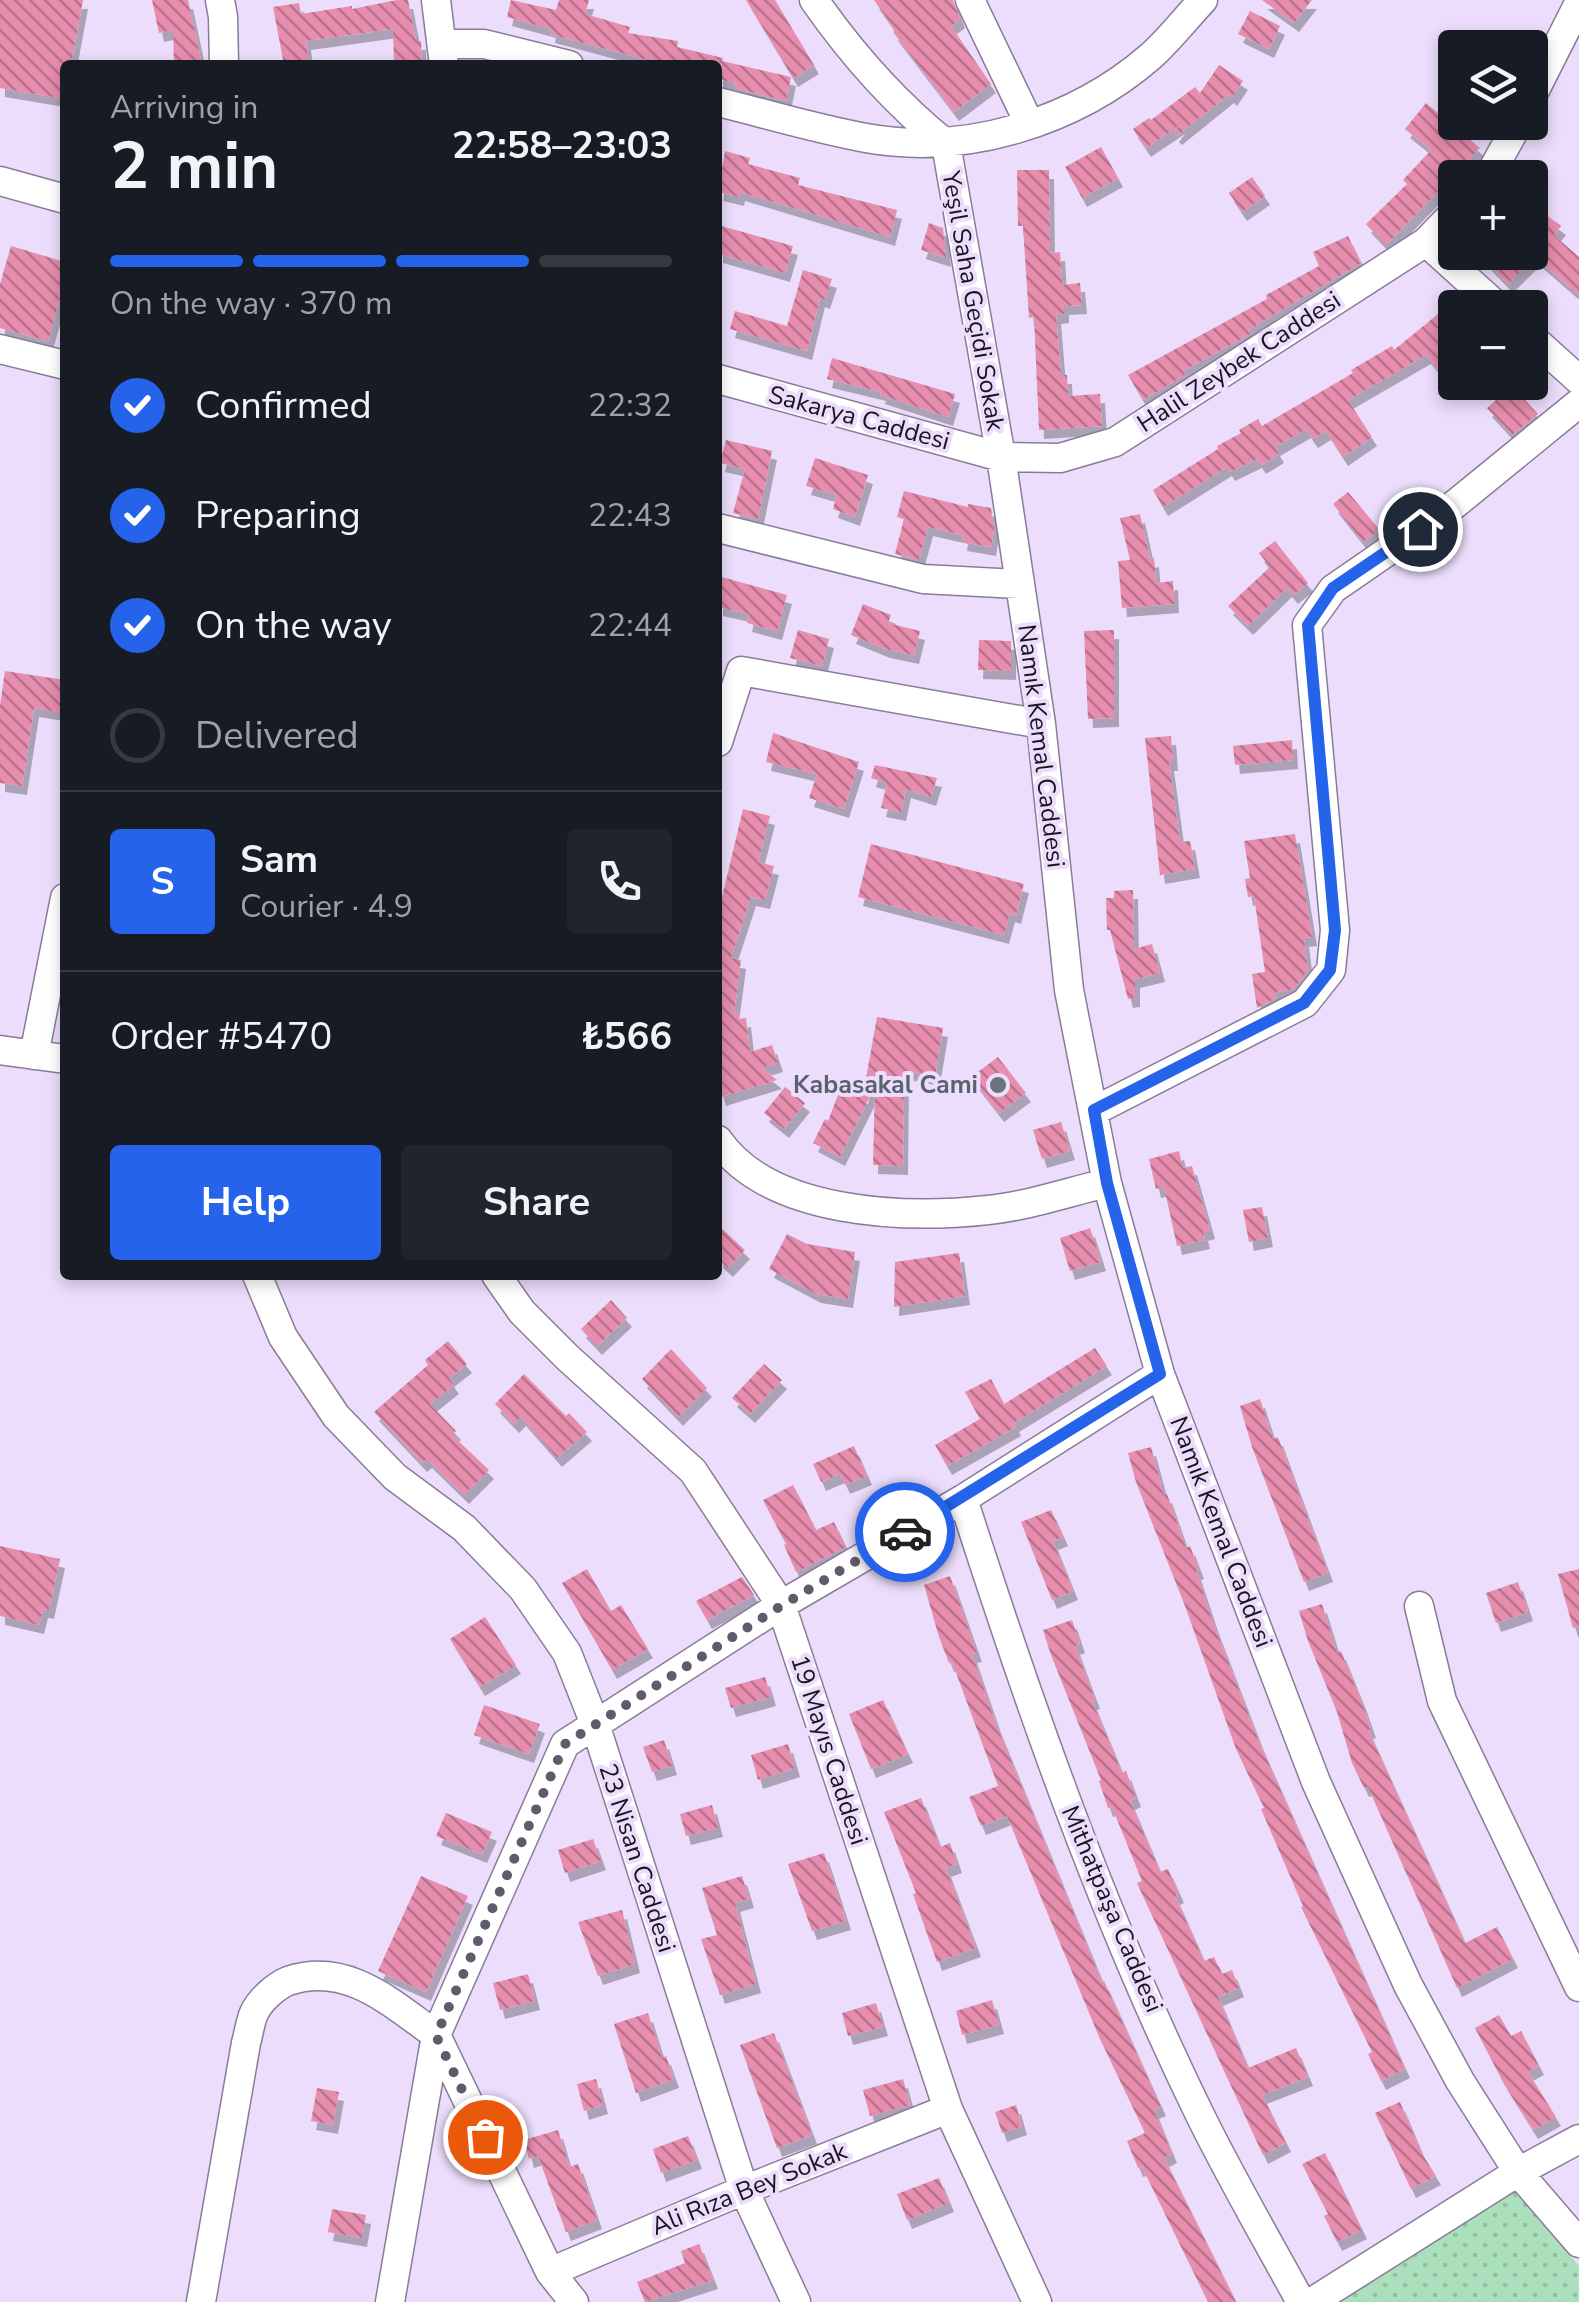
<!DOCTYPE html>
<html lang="en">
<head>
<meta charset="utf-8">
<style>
  body { margin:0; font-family:"Nunito Sans",sans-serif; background:#20242c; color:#f1f3f6; height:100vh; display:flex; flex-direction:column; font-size:38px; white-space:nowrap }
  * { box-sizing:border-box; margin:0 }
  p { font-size:32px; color:#9ea1a6 }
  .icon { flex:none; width:55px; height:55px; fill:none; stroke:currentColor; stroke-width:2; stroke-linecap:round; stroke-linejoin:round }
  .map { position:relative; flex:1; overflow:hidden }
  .panel { position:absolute; left:60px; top:60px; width:662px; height:1220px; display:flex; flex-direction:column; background:#171b24; border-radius:10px; box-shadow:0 5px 15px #0003 }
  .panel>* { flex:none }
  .tools { position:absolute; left:1438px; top:30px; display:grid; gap:20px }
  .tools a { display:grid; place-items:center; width:110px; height:110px; border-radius:10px; background:#171b24; box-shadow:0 5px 15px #0003; font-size:50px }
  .pin { position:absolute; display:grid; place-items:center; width:85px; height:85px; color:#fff; margin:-42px; border:5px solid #fff; border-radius:50%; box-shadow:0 2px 10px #0007 }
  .courier { position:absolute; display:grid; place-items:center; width:100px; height:100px; margin:-50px; border:8px solid #2563eb; border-radius:50%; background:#fff; color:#222; box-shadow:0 2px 12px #0007 }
  .summary em { font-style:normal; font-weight:700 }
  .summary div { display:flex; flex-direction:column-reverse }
  .summary { display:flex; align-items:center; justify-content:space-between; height:170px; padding:0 50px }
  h1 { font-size:65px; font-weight:700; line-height:75px }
  .bar { display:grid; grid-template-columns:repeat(4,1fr); gap:15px 10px; align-content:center; height:120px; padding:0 50px }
  .bar i { height:12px; border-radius:8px; background:#363941 }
  .bar .selected { background:#2563eb }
  .bar p { grid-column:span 4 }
  .line { display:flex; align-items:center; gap:25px; padding:0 50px; border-top:2px solid #363941 }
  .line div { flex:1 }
  .round { display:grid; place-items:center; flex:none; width:105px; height:105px; border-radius:10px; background:#20242c }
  ol { padding:0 50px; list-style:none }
  li { display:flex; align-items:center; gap:30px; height:110px }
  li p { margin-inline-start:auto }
  li .icon { padding:10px; border-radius:50%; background:#2563eb; color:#fff; stroke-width:4 }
  li:last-child { color:#9ea1a6 }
  li i { width:55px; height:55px; border:5px solid #363941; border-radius:50% }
  .cta { display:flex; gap:20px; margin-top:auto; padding:20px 50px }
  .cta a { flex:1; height:115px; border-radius:10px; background:#2563eb; color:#fff; font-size:40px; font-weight:700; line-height:115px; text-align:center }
  .cta a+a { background:#20242c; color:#f1f3f6 }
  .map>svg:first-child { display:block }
</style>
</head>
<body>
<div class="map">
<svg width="1579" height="2302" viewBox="0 0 1579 2302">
  <defs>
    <pattern id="park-dots" width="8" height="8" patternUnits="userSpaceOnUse" patternTransform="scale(2.5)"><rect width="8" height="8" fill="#abe0bd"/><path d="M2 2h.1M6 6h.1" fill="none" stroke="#93bfa2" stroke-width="1.8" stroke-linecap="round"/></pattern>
    <pattern id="building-back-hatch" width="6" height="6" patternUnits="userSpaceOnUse" patternTransform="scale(2.5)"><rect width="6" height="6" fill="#e78dad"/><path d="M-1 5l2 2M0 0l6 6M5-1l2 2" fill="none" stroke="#ba728c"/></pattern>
    <filter id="shadow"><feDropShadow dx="5" dy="9" stdDeviation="0" flood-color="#0004"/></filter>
  </defs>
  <rect width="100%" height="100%" fill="#ebddfb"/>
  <path fill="url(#park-dots)" d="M 1515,2191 L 1579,2266 L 1579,2302 L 1339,2302 Z"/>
  <path fill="url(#building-back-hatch)" filter="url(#shadow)" d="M 0,0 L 83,0 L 71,65 L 65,65 L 65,99 L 0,88 Z
    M 152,0 L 188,0 L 202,65 L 174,65 L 173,30 L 159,33 Z
    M 397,0 L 408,0 L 416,41 L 421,41 L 422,65 L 394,65 L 393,29 L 306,41 L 309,65 L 284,65 L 273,7 L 299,3 L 301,14 L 352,6 L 352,9 Z
    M 511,0 L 556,10 L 559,0 L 589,0 L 585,14 L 630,27 L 628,33 L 678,41 L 677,47 L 723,58 L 722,61 L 791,77 L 786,101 L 735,88 L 736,83 L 718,79 L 718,65 L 646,63 L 647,60 L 550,34 L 551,29 L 507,17 Z
    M 746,0 L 775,0 L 814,65 L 793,78 Z
    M 874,0 L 953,0 L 960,19 L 951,26 L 991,84 L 954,112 L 893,32 L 895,30 Z
    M 1262,0 L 1312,0 L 1294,23 Z
    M 1250,11 L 1280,26 L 1269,49 L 1238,34 Z
    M 1219,65 L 1243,81 L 1232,97 L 1229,94 L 1177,136 L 1174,133 L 1180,125 L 1146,148 L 1133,129 L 1149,118 L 1151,120 L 1195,87 L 1200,93 Z
    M 1426,103 L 1480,148 L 1386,245 L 1366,224 L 1407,184 L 1403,180 L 1431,150 L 1405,129 Z
    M 1101,147 L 1118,178 L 1082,198 L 1065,167 Z
    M 725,151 L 750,158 L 748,164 L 800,178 L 798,185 L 897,210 L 890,237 L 740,192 L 739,197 L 718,192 Z
    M 1017,170 L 1049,170 L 1050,253 L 1060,252 L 1062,285 L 1080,283 L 1082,305 L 1064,306 L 1064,314 L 1056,315 L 1061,375 L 1067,375 L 1068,396 L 1100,394 L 1102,426 L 1039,430 L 1034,317 L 1029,318 L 1023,226 L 1018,226 Z
    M 1252,177 L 1265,196 L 1242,212 L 1229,193 Z
    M 1530,203 L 1561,226 L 1554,235 L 1579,257 L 1579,295 L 1535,257 L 1508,284 L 1487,262 L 1497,252 L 1530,252 Z
    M 929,223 L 943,228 L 946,258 L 921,250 Z
    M 718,225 L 793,246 L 785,273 L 718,254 Z
    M 1348,236 L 1361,263 L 1248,330 L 1250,334 L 1183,371 L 1185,375 L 1143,400 L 1128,375 L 1267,299 L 1266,295 L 1319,266 L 1313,252 Z
    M 11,246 L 65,262 L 65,280 L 48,341 L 0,328 L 0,284 Z
    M 803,270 L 832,279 L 825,300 L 820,298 L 807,351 L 730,329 L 735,311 L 787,326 Z
    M 1438,314 L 1455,334 L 1455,359 L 1440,372 L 1426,355 L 1348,400 L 1372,437 L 1343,457 L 1326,431 L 1313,439 L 1306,429 L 1275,447 L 1279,454 L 1261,465 L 1257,459 L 1230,472 L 1227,467 L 1163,507 L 1153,490 L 1218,449 L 1217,446 L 1241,433 L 1239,430 L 1258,419 L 1262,426 L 1353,373 L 1351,370 L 1392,346 L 1394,350 Z
    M 832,358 L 955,394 L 948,417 L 880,395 L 881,392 L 827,379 Z
    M 1512,386 L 1538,414 L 1512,435 L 1487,408 Z
    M 726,440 L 772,451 L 758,519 L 733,513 L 745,469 L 720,463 Z
    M 815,458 L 868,475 L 855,517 L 833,509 L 837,495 L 806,486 Z
    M 904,491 L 968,507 L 968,504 L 991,508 L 994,529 L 991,547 L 962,542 L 963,535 L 928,527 L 919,560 L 895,554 L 904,519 L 897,517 Z
    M 1348,492 L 1379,529 L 1363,542 L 1333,504 Z
    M 1140,514 L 1150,559 L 1154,558 L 1156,583 L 1173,581 L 1174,604 L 1122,608 L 1118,561 L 1130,560 L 1120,518 Z
    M 1275,541 L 1308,583 L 1293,595 L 1287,588 L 1248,626 L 1228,606 L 1270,567 L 1259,553 Z
    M 718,576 L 787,595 L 777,631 L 747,623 L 749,614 L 718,607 Z
    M 863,604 L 891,615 L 888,623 L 920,631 L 914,655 L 885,649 L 851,635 Z
    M 798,630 L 829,639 L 822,666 L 790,658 Z
    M 1114,630 L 1114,718 L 1088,719 L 1084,631 Z
    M 979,640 L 1011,641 L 1011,671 L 978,670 Z
    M 5,671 L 65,680 L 65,713 L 34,708 L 22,786 L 0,783 L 0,706 Z
    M 773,733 L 859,762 L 844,809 L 809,798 L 817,774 L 766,762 Z
    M 1171,736 L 1173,762 L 1169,762 L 1180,842 L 1190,841 L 1195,869 L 1160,875 L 1145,738 Z
    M 1292,740 L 1293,760 L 1235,765 L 1233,746 Z
    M 875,765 L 937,778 L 931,797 L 906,789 L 901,812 L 881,808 L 887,783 L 871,778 Z
    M 743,809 L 770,816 L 758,862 L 774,866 L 765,900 L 751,897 L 731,958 L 741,960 L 734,1013 L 739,1013 L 739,1019 L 746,1018 L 750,1052 L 772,1045 L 778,1063 L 762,1068 L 777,1080 L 721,1097 L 718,1086 L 718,914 Z
    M 1295,834 L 1312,937 L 1304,938 L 1308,970 L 1294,989 L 1276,992 L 1276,998 L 1257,1008 L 1252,974 L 1265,972 L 1254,896 L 1248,897 L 1245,879 L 1250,878 L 1244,841 Z
    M 871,844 L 1024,884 L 1016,915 L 1010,913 L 1004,935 L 858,897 Z
    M 1133,890 L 1134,949 L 1152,944 L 1160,973 L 1135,979 L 1135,998 L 1128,999 L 1110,930 L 1107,930 L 1106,898 L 1114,898 L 1114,891 Z
    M 877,1017 L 943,1028 L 935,1077 L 904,1071 L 903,1166 L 873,1165 L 875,1086 L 840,1157 L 813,1143 L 825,1119 L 828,1121 L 841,1087 L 863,1095 Z
    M 998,1057 L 1026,1093 L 999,1113 L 971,1077 Z
    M 785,1087 L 805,1103 L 784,1129 L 764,1113 Z
    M 1061,1122 L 1070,1151 L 1042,1159 L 1033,1130 Z
    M 1179,1151 L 1183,1168 L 1192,1166 L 1210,1230 L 1203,1232 L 1205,1240 L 1177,1246 L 1164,1187 L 1156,1189 L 1149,1159 Z
    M 1262,1207 L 1268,1238 L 1249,1242 L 1243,1210 Z
    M 718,1225 L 745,1250 L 728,1268 L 718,1259 Z
    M 1090,1228 L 1101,1262 L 1070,1271 L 1060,1238 Z
    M 787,1234 L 807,1244 L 855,1252 L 848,1299 L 816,1294 L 769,1269 Z
    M 959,1253 L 965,1296 L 894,1307 L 895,1262 Z
    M 611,1300 L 627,1318 L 597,1346 L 581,1329 Z
    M 448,1341 L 467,1364 L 449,1378 L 454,1385 L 430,1404 L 456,1431 L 452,1435 L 489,1470 L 464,1495 L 427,1459 L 422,1463 L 374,1412 L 428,1365 L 425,1360 Z
    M 1095,1348 L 1107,1366 L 1014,1423 L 1016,1427 L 947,1466 L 935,1445 L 980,1419 L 965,1392 L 991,1379 L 1004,1404 Z
    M 671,1349 L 707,1388 L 678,1417 L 642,1379 Z
    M 764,1364 L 782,1380 L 750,1414 L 732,1398 Z
    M 524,1374 L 566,1416 L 569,1413 L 587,1432 L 557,1458 L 521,1417 L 514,1424 L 495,1404 Z
    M 1260,1399 L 1273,1439 L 1278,1437 L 1328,1573 L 1304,1582 L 1252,1447 L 1240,1406 Z
    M 854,1446 L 867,1476 L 845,1485 L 840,1474 L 821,1482 L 813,1464 Z
    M 1151,1447 L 1164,1495 L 1167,1494 L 1186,1548 L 1190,1546 L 1199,1570 L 1196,1571 L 1214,1625 L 1259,1742 L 1405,2069 L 1381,2081 L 1368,2054 L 1372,2052 L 1301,1907 L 1303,1906 L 1261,1809 L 1264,1808 L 1236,1749 L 1185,1606 L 1136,1482 L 1128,1453 Z
    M 793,1485 L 816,1530 L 834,1522 L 846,1547 L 796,1572 L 784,1545 L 786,1544 L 763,1500 Z
    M 1051,1510 L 1063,1537 L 1053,1541 L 1073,1591 L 1052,1600 L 1021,1522 Z
    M 0,1546 L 60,1559 L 49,1610 L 43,1609 L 39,1625 L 0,1616 Z
    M 587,1569 L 611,1611 L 621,1605 L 648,1649 L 612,1670 L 562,1583 Z
    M 1579,1569 L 1579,1627 L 1573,1628 L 1558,1574 Z
    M 950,1576 L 977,1653 L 972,1654 L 996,1724 L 1102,1982 L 1104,1981 L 1161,2107 L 1154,2110 L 1172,2154 L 1164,2158 L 1236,2302 L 1208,2302 L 1142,2167 L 1138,2168 L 1127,2141 L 1145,2133 L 1100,2039 L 1007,1816 L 981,1826 L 969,1797 L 998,1786 L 952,1662 L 949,1663 L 939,1637 L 924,1585 Z
    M 742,1577 L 754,1595 L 707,1620 L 696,1601 Z
    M 1518,1582 L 1528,1612 L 1496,1623 L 1486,1593 Z
    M 1322,1604 L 1337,1653 L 1341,1651 L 1362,1703 L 1371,1729 L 1368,1730 L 1465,1943 L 1497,1927 L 1513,1959 L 1457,1988 L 1368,1787 L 1364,1788 L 1352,1763 L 1337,1712 L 1308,1641 L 1299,1611 Z
    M 485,1617 L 516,1665 L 480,1687 L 450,1639 Z
    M 1072,1620 L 1080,1644 L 1075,1646 L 1095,1700 L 1092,1701 L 1122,1773 L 1126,1771 L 1136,1798 L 1130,1801 L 1160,1872 L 1168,1869 L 1179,1894 L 1175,1896 L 1204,1961 L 1214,1957 L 1222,1974 L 1232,1970 L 1239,1988 L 1218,1997 L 1248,2068 L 1296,2048 L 1308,2077 L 1262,2095 L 1286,2143 L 1263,2155 L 1137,1883 L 1142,1881 L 1112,1807 L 1108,1808 L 1099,1781 L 1101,1780 L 1051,1655 L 1043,1630 Z
    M 765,1677 L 771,1697 L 731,1708 L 725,1688 Z
    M 883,1700 L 908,1754 L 871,1769 L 849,1714 Z
    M 484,1705 L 540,1724 L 529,1754 L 474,1735 Z
    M 664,1740 L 672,1766 L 652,1772 L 643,1747 Z
    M 788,1744 L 795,1768 L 758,1780 L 751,1755 Z
    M 921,1798 L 940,1847 L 950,1843 L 957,1864 L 946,1868 L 976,1948 L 937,1962 L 913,1894 L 916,1893 L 884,1812 Z
    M 712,1805 L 718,1828 L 686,1836 L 680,1814 Z
    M 446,1813 L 492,1832 L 482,1854 L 436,1836 Z
    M 593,1839 L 601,1861 L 565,1873 L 558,1850 Z
    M 824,1853 L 846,1921 L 812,1931 L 788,1864 Z
    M 421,1876 L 468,1896 L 426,1992 L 378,1971 Z
    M 742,1876 L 749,1899 L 735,1903 L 756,1984 L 720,1995 L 701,1939 L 717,1935 L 702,1888 Z
    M 622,1910 L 635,1964 L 598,1976 L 578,1922 Z
    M 528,1974 L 535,2001 L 500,2010 L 493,1983 Z
    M 992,2000 L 999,2025 L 962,2035 L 956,2011 Z
    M 876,2003 L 883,2027 L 848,2036 L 842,2013 Z
    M 648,2013 L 662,2058 L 666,2056 L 674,2079 L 636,2093 L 614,2024 Z
    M 1499,2015 L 1511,2036 L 1521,2031 L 1539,2066 L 1528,2072 L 1556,2117 L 1533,2130 L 1504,2084 L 1475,2028 Z
    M 774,2033 L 812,2135 L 777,2148 L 740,2045 Z
    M 596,2079 L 603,2105 L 584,2111 L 577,2084 Z
    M 903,2079 L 910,2105 L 870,2116 L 863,2090 Z
    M 317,2088 L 339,2092 L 333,2125 L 311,2121 Z
    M 1400,2102 L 1421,2152 L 1436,2176 L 1411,2189 L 1375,2113 Z
    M 1016,2105 L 1022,2126 L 1002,2133 L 995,2112 Z
    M 558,2130 L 569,2167 L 578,2164 L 597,2220 L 566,2232 L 538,2156 L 529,2159 L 524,2140 Z
    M 688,2136 L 697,2160 L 661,2173 L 653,2149 Z
    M 1325,2153 L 1362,2230 L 1337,2242 L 1324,2216 L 1328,2214 L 1302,2164 Z
    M 939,2178 L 949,2203 L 907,2220 L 897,2194 Z
    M 332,2209 L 366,2215 L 362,2238 L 328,2232 Z
    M 699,2244 L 713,2280 L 645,2302 L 637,2282 L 685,2263 L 681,2251 Z"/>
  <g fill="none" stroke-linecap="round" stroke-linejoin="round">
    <defs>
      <path id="street" d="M 220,0 L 223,17 L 224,65
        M 436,0 L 444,65
        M 814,0 C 851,53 895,103 946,144
        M 970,0 L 1029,123
        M 444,44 L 484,44 L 569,65
        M 1530,100 L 1579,3
        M 718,102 C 767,114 816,129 866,138 C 966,156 1075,122 1151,56 C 1170,39 1186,18 1203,0
        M 946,144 L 1001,457 L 1041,724 L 1069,990 L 1107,1183 L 1160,1374 L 1316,1782 L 1408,1985 L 1460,2081 L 1518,2172 L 1579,2243
        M 1488,178 L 1519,122
        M 0,181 L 65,199
        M 1426,242 L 1499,308
        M 1530,336 L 1579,380
        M 0,349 L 65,365
        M 718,379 L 1001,457 L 1060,458 L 1115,442 L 1426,242 L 1455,212
        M 718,528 L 923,579 L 1020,584
        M 718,742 L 741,671 L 1041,724
        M 0,1050 L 65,1059
        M 34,1055 L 65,898
        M 1094,1111 L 1305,1003 L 1331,970 L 1335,930 L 1307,625 L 1333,589 L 1449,509 L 1579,403
        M 718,1140 C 770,1215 906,1219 988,1210 C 1028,1206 1068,1192 1107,1183
        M 257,1275 L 283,1337 L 336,1416 L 395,1477 L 464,1528 L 523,1589 L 567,1653 L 595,1724 L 744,2190 L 796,2302
        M 496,1275 L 522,1312 L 568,1358 L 693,1471 L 781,1605 L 948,2109 L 1037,2302
        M 963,1499 C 1030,1708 1103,1917 1200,2115 C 1231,2178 1267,2240 1301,2302
        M 1419,1606 L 1442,1701 L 1579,1987
        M 550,2272 L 744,2190 L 948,2109
        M 201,2302 L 246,2043 C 249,2033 250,2022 254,2013 C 260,2000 276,1986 288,1981 C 347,1961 391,2003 436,2035 L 390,2302
        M 574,2302 L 550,2272 L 436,2035 L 565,1744 L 781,1605 L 963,1499 L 1160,1374
        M 1312,2302 L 1518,2172 L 1579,2139"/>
    </defs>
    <use href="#street" stroke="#897c97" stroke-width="31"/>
    <use href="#street" stroke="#fff" stroke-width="28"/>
  </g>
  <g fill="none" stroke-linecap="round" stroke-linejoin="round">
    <path stroke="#625a6b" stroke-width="10" stroke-dasharray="0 18" d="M 485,2137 L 436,2036 L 565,1744 L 781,1606 L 905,1532"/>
    <path stroke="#2563eb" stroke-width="12" d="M 905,1532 L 1160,1374 L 1107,1183 L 1094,1110 L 1304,1003 L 1330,970 L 1335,930 L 1308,625 L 1333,588 L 1420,529"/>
  </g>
  <circle fill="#6b7280" stroke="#ebddfb" stroke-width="4" cx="998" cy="1085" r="10"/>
  <g text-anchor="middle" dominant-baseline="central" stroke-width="8" stroke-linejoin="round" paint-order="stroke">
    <g font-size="25" fill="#19141e" stroke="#ebddfb">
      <text transform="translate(973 301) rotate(80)">Yeşil Saha Geçidi Sokak</text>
      <text transform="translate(1239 362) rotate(-33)">Halil Zeybek Caddesi</text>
      <text transform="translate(859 418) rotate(15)">Sakarya Caddesi</text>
      <text transform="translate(1041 746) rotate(83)">Namık Kemal Caddesi</text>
      <text transform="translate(1221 1532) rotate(69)">Namık Kemal Caddesi</text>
      <text transform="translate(829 1750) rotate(72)">19 Mayıs Caddesi</text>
      <text transform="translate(637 1858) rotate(72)">23 Nisan Caddesi</text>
      <text transform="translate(1112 1909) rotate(67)">Mithatpaşa Caddesi</text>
      <text transform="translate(749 2189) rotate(-22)">Ali Rıza Bey Sokak</text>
    </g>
    <g font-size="25" font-weight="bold" fill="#5b616d" stroke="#ebddfb" text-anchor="end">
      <text x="978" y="1085">Kabasakal Cami</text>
    </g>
  </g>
</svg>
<div class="tools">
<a><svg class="icon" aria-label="layers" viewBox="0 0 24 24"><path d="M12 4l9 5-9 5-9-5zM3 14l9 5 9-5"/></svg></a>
<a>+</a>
<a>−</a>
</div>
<div class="pin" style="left:485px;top:2137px;background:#ea580c"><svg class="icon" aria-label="bag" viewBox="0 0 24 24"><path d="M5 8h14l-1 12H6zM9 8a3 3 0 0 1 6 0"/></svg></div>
<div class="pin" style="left:1420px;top:529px;background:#1f2937"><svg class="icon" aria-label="home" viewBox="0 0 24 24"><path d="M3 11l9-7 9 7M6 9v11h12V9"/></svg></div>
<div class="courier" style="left:905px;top:1532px"><svg class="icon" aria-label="car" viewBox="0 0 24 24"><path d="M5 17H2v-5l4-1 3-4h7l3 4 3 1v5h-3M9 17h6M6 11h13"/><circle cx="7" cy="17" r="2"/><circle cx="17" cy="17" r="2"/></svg></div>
<section class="panel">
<div class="summary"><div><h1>2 min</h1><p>Arriving in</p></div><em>22:58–23:03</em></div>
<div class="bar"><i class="selected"></i><i class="selected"></i><i class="selected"></i><i></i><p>On the way · 370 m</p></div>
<ol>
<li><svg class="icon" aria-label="check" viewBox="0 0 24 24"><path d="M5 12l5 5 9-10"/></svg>Confirmed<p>22:32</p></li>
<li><svg class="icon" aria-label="check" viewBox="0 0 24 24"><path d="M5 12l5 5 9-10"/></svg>Preparing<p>22:43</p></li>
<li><svg class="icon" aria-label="check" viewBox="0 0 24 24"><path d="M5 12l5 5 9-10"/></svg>On the way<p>22:44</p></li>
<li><i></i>Delivered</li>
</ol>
<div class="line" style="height:180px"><b class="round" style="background:#2563eb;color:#fff">S</b><div><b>Sam</b><p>Courier · 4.9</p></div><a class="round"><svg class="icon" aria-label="phone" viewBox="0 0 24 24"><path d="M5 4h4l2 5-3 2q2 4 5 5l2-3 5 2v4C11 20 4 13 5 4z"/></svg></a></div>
<div class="line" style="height:130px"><div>Order #5470</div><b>₺566</b></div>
<div class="cta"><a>Help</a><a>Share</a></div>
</section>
</div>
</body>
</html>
